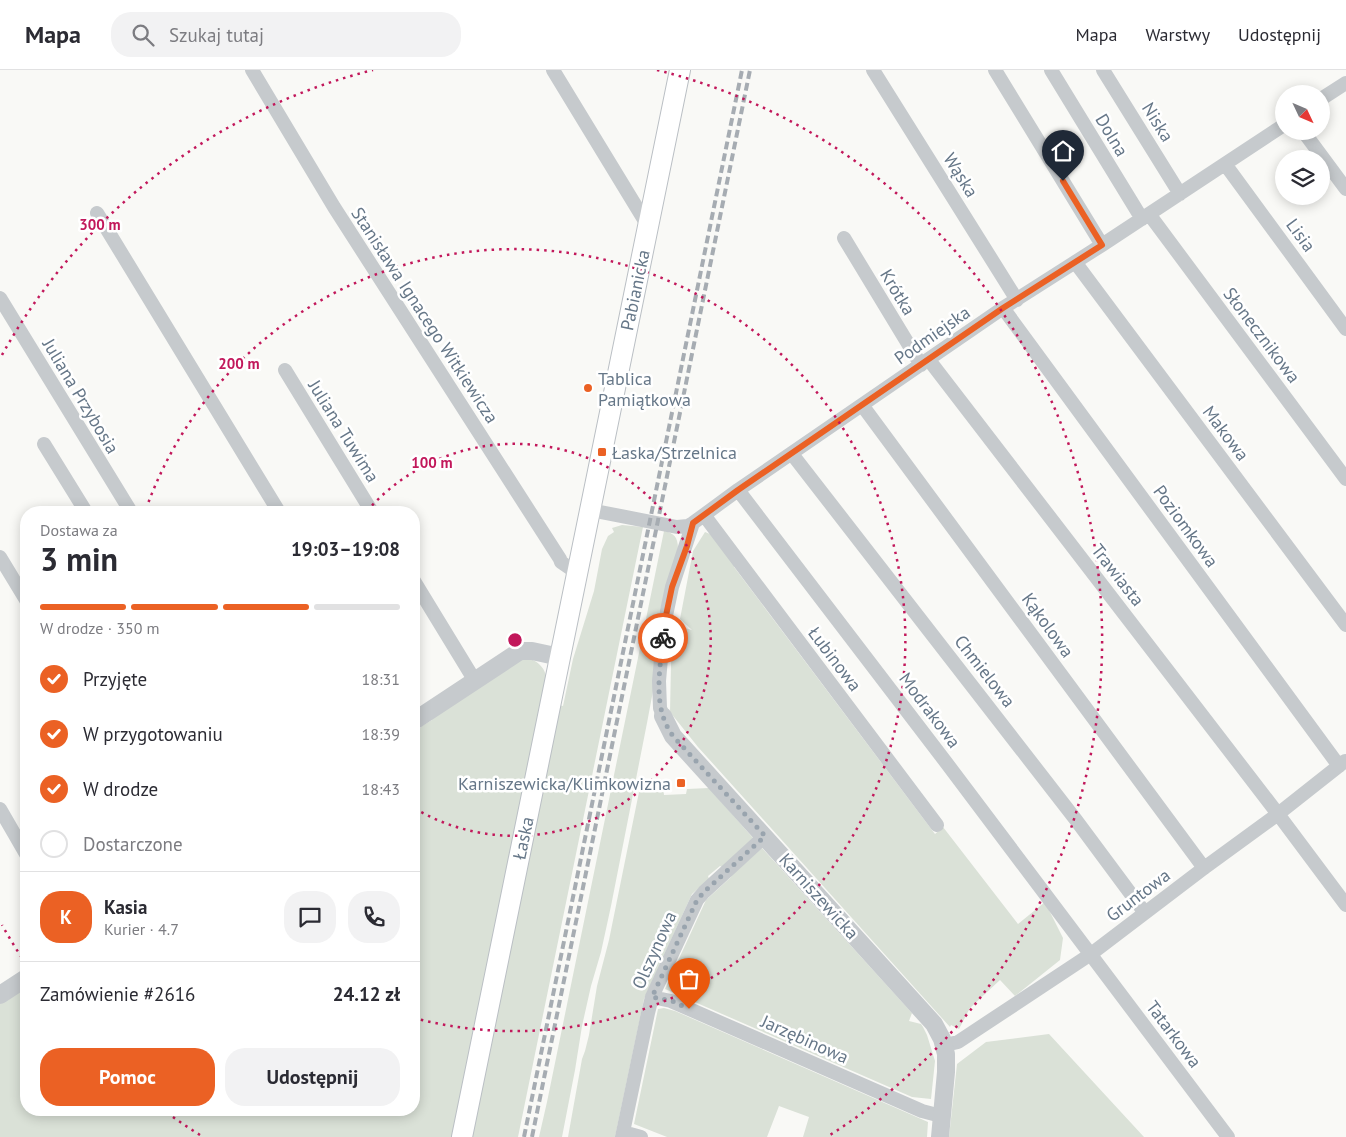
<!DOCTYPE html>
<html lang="pl">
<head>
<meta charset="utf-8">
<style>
  body { margin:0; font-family:"PT Sans",sans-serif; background:#f2f2f3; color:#2b2b33; height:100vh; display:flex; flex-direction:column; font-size:19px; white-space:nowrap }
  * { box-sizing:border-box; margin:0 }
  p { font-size:16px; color:#7c7c81 }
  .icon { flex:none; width:28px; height:28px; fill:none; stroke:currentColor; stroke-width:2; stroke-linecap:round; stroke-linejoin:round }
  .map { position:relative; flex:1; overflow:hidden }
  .side { position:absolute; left:20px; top:436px; width:400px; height:610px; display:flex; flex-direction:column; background:#fff; border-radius:20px; box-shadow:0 2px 12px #0003 }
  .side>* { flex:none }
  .needle { width:32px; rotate:134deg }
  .tools { position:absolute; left:1275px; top:15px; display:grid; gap:10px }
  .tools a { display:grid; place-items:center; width:55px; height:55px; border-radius:50%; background:#fff; box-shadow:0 2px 12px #0003; font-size:25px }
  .pin { position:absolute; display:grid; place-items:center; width:42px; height:42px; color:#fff; margin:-51px -21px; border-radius:50% 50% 50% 0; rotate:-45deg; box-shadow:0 0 5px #0007 }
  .pin .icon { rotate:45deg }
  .courier { position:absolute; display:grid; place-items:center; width:50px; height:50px; margin:-25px; border:4px solid #eb6124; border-radius:50%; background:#fff; color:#222; box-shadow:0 1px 6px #0007 }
  .headline em { font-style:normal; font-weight:800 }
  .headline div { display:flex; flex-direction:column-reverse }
  .headline { display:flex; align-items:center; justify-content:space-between; height:85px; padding:0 20px }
  h1 { font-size:32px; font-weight:800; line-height:38px }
  .bar { display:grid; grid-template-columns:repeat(4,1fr); gap:8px 5px; align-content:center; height:60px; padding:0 20px }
  .bar i { height:6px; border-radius:4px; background:#e1e1e2 }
  .bar .active { background:#eb6124 }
  .bar p { grid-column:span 4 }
  .line { display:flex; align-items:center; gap:12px; padding:0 20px; border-top:1px solid #e1e1e2 }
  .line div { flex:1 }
  .round { display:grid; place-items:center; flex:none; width:52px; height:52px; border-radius:20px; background:#f2f2f3 }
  ol { padding:0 20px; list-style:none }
  li { display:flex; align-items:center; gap:15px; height:55px }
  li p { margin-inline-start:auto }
  li .icon { padding:5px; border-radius:50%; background:#eb6124; color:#fff; stroke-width:4 }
  li:last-child { color:#7c7c81 }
  li i { width:28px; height:28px; border:2px solid #e1e1e2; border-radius:50% }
  .cta { display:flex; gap:10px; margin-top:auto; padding:10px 20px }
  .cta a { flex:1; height:58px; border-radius:20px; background:#eb6124; color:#fff; font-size:20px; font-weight:800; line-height:58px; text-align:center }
  .cta a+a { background:#f2f2f3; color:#2b2b33 }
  header { display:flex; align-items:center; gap:30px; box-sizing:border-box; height:70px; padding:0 25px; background:#fff; border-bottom:1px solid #e1e1e2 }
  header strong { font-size:24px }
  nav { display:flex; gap:28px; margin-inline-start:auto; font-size:18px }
  .search { width:350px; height:45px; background:#f2f2f3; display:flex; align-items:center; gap:12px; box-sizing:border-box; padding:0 18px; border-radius:20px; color:#7c7c81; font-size:19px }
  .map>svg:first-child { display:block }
</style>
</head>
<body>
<header>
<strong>Mapa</strong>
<div class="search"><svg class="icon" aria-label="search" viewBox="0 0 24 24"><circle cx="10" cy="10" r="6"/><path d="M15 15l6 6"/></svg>Szukaj tutaj</div>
<nav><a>Mapa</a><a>Warstwy</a><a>Udostępnij</a></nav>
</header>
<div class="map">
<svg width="1346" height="1067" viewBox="0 0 1346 1067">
  <rect width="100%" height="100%" fill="#f9f9f6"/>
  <path fill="#dae1d7" d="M 622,455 L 643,457 L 518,1067 L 470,1067 L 559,635 L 563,636 L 573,589 L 594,521 L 602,479 L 608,466 L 614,462 L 612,458 Z
    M 664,461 C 674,463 678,467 678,479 L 658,547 L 655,565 L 653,621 L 647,653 L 611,836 L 601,882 L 591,916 L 582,956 L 575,1000 L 562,1067 L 539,1067 L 547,1032 Z
    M 705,462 L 710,464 L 735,491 L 734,497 L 935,764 L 943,757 L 1018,854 L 1045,832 L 1063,868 L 1060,890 L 1015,926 L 1000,910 L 970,938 L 959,959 L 951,955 L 950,957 L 698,677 L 670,642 L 671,595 L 674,555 L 692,560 L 680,549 L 693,481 Z
    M 529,588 C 540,593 545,598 547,610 L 454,1067 L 0,1067 L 0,934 L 26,916 L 26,1040 L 414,1040 L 414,665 L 422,656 L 432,650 L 430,647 L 518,589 Z
    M 643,717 L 663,717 L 664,725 L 686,724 L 687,719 L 709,718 L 753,768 L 722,797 L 720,796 L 708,806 L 709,809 L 692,824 L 644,929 L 615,1067 L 568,1067 L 582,989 L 585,981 L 589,965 L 597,916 L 609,870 L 639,722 Z
    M 762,778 L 912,943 L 909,951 L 921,954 L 923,957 L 927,965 L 935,991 L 931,1029 L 912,1027 L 665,919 L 706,830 L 730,808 L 733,804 Z
    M 664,938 L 675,941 L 928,1052 L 927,1067 L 803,1067 L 809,1047 L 779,1036 L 767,1067 L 667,1067 L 634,1054 L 658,939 Z
    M 1049,964 L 1144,1067 L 949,1067 L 957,994 L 986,972 Z"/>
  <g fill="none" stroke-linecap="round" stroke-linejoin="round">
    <defs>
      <path id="secondary" d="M 462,1067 L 680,0"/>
    </defs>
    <use href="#secondary" stroke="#babfc4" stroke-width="22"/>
    <path stroke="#c6cacd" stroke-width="14" d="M 252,0 L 334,137 L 560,489 L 561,492 L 577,503
      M 553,0 L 648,156
      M 873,0 L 1017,230
      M 995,0 L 1102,175
      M 1051,0 L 1142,149
      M 1103,0 L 1180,124
      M 1321,29 L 1346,13
      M 1303,61 L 1346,119
      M 1225,94 L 1346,259
      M 97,143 L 279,442
      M 1149,144 L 1346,409
      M 844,168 L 921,295
      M 1075,192 L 1346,555
      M 0,228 L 131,442
      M 1003,238 L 1339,696
      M 929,290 L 1278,744 L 1346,835
      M 285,300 L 372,442
      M 862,335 L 1204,798
      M 44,374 L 86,442
      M 792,384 L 1076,750 L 1145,843
      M 738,420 L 945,691 L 1228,1067
      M 590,440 L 677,457 L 688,456 L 693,453 L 738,420 L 1003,238 L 1102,175 L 1284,55
      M 704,445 L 937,755
      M 0,487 L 26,530
      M 414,511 L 475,611
      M 663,646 L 660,638 L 659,611 L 664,555 L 672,517 L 693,453
      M 0,739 L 26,784
      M 652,927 L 671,931 L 922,1041 L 941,1046
      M 945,975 L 958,972 L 1091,884 L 1204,798 L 1278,744 L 1345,691
      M 623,1062 L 641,1067
      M 622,1067 L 648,943 L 652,927 L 697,830 L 704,822 L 765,766"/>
    <path stroke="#c6cacd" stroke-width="18" d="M 663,646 L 673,666 L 934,954 L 942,969 L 946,984 L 946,1002 L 940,1067
      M 414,651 L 520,581 L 532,581 L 560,587
      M 0,925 L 26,908"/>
    <use href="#secondary" stroke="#fff" stroke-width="20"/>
    <path stroke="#a6acb2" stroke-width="4" stroke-dasharray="8 4" stroke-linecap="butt" d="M 524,1067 L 742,0
      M 532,1067 L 750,0"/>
  </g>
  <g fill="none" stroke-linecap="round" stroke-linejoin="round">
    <path stroke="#99a4ae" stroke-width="5" stroke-dasharray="0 9" d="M 663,568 C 660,600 652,638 673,666 L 765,766 L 704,822 L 697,830 L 652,927 L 672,931 L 689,939"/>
    <path stroke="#eb6124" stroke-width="6" d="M 663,568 L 664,555 L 672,517 L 687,476 L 693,453 L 738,420 L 1003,238 L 1102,175 L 1063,111"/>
  </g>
  <g fill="none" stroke="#c2185b" stroke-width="2.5" stroke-dasharray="2.5 5">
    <path d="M367 441A196 196 0 1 1 414 738"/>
    <path d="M146 439A391 391 0 1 1 414 948"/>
    <path d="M200 1065A587 587 0 0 1 166 1042M26 894A587 587 0 0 1 2 855M2 285A587 587 0 0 1 373 0M657 0A587 587 0 0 1 830 1065"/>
  </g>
  <g fill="#eb6124" stroke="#fff" stroke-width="2">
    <circle cx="588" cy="318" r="5"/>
    <rect x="597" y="377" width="10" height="10" rx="2.5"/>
    <rect x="676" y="708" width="10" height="10" rx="2.5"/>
  </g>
  <g text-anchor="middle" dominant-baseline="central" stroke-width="5" stroke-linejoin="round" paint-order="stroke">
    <g font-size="18" fill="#678" stroke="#fff">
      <text transform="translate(1158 52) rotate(58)">Niska</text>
      <text transform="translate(1112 65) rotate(59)">Dolna</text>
      <text transform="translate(961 105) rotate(58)">Wąska</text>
      <text transform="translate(1301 165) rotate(54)">Lisia</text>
      <text transform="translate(635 220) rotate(-78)">Pabianicka</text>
      <text transform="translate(898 222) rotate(59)">Krótka</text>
      <text transform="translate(425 245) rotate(57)">Stanisława Ignacego Witkiewicza</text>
      <text transform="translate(932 265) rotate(-35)">Podmiejska</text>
      <text transform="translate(1262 265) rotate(53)">Słonecznikowa</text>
      <text transform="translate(81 326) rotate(59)">Juliana Przybosia</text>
      <text transform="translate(344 361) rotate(58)">Juliana Tuwima</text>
      <text transform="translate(1226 363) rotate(53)">Makowa</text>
      <text transform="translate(1186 456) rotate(54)">Poziomkowa</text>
      <text transform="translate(1118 505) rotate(52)">Trawiasta</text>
      <text transform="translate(1048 555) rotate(54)">Kąkolowa</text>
      <text transform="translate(835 589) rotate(53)">Łubinowa</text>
      <text transform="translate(985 601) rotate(52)">Chmielowa</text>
      <text transform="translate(930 640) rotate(53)">Modrakowa</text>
      <text transform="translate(523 768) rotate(-78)">Łaska</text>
      <text transform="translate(1138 825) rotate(-37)">Gruntowa</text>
      <text transform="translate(819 826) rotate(48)">Karniszewicka</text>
      <text transform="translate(654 880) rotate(-66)">Olszynowa</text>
      <text transform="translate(1174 964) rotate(53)">Tatarkowa</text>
      <text transform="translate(805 969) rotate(24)">Jarzębinowa</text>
    </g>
    <g font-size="18" fill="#678" stroke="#fff" text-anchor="start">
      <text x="598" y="308">Tablica<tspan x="598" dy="21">Pamiątkowa</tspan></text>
      <text x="612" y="382">Łaska/Strzelnica</text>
      <text x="671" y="713" text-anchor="end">Karniszewicka/Klimkowizna</text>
    </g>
  </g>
  <circle cx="515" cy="570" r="8" fill="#c2185b" stroke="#fff" stroke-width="2.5"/>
  <g font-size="15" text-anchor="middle" font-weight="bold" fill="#c2185b" stroke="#fff" stroke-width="5" stroke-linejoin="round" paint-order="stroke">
    <text x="100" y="160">300 m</text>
    <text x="239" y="299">200 m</text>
    <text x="432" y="398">100 m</text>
  </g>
</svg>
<div class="tools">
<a><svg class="needle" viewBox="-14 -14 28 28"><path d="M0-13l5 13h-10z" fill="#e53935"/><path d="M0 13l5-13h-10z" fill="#7c7c81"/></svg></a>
<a><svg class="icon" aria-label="layers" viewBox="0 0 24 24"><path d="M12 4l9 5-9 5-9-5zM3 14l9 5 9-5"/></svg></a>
</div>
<div class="pin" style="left:689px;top:939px;background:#ea580c"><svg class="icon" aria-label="bag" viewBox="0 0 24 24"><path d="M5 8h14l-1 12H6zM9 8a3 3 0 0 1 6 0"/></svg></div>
<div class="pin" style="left:1063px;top:111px;background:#1f2937"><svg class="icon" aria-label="home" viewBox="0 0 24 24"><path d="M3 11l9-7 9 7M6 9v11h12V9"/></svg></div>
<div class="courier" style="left:663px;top:568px"><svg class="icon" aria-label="bike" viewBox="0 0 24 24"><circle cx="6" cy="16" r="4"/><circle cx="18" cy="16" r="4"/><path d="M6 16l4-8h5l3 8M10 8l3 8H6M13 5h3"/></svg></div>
<section class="side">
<div class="headline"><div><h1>3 min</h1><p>Dostawa za</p></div><em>19:03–19:08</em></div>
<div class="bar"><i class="active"></i><i class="active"></i><i class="active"></i><i></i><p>W drodze · 350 m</p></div>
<ol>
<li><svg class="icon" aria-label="check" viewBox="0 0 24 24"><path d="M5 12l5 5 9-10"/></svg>Przyjęte<p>18:31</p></li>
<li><svg class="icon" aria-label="check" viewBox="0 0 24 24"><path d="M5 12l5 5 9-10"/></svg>W przygotowaniu<p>18:39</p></li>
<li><svg class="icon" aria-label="check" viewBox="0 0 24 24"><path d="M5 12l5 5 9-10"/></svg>W drodze<p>18:43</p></li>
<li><i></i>Dostarczone</li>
</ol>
<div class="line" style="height:90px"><b class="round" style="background:#eb6124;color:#fff">K</b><div><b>Kasia</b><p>Kurier · 4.7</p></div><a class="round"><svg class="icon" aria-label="chat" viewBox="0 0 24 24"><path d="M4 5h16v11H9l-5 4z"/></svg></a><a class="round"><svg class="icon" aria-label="phone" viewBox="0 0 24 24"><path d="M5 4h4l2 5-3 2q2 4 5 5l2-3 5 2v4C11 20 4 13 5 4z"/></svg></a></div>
<div class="line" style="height:65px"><div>Zamówienie #2616</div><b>24.12 zł</b></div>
<div class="cta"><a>Pomoc</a><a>Udostępnij</a></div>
</section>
</div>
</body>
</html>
